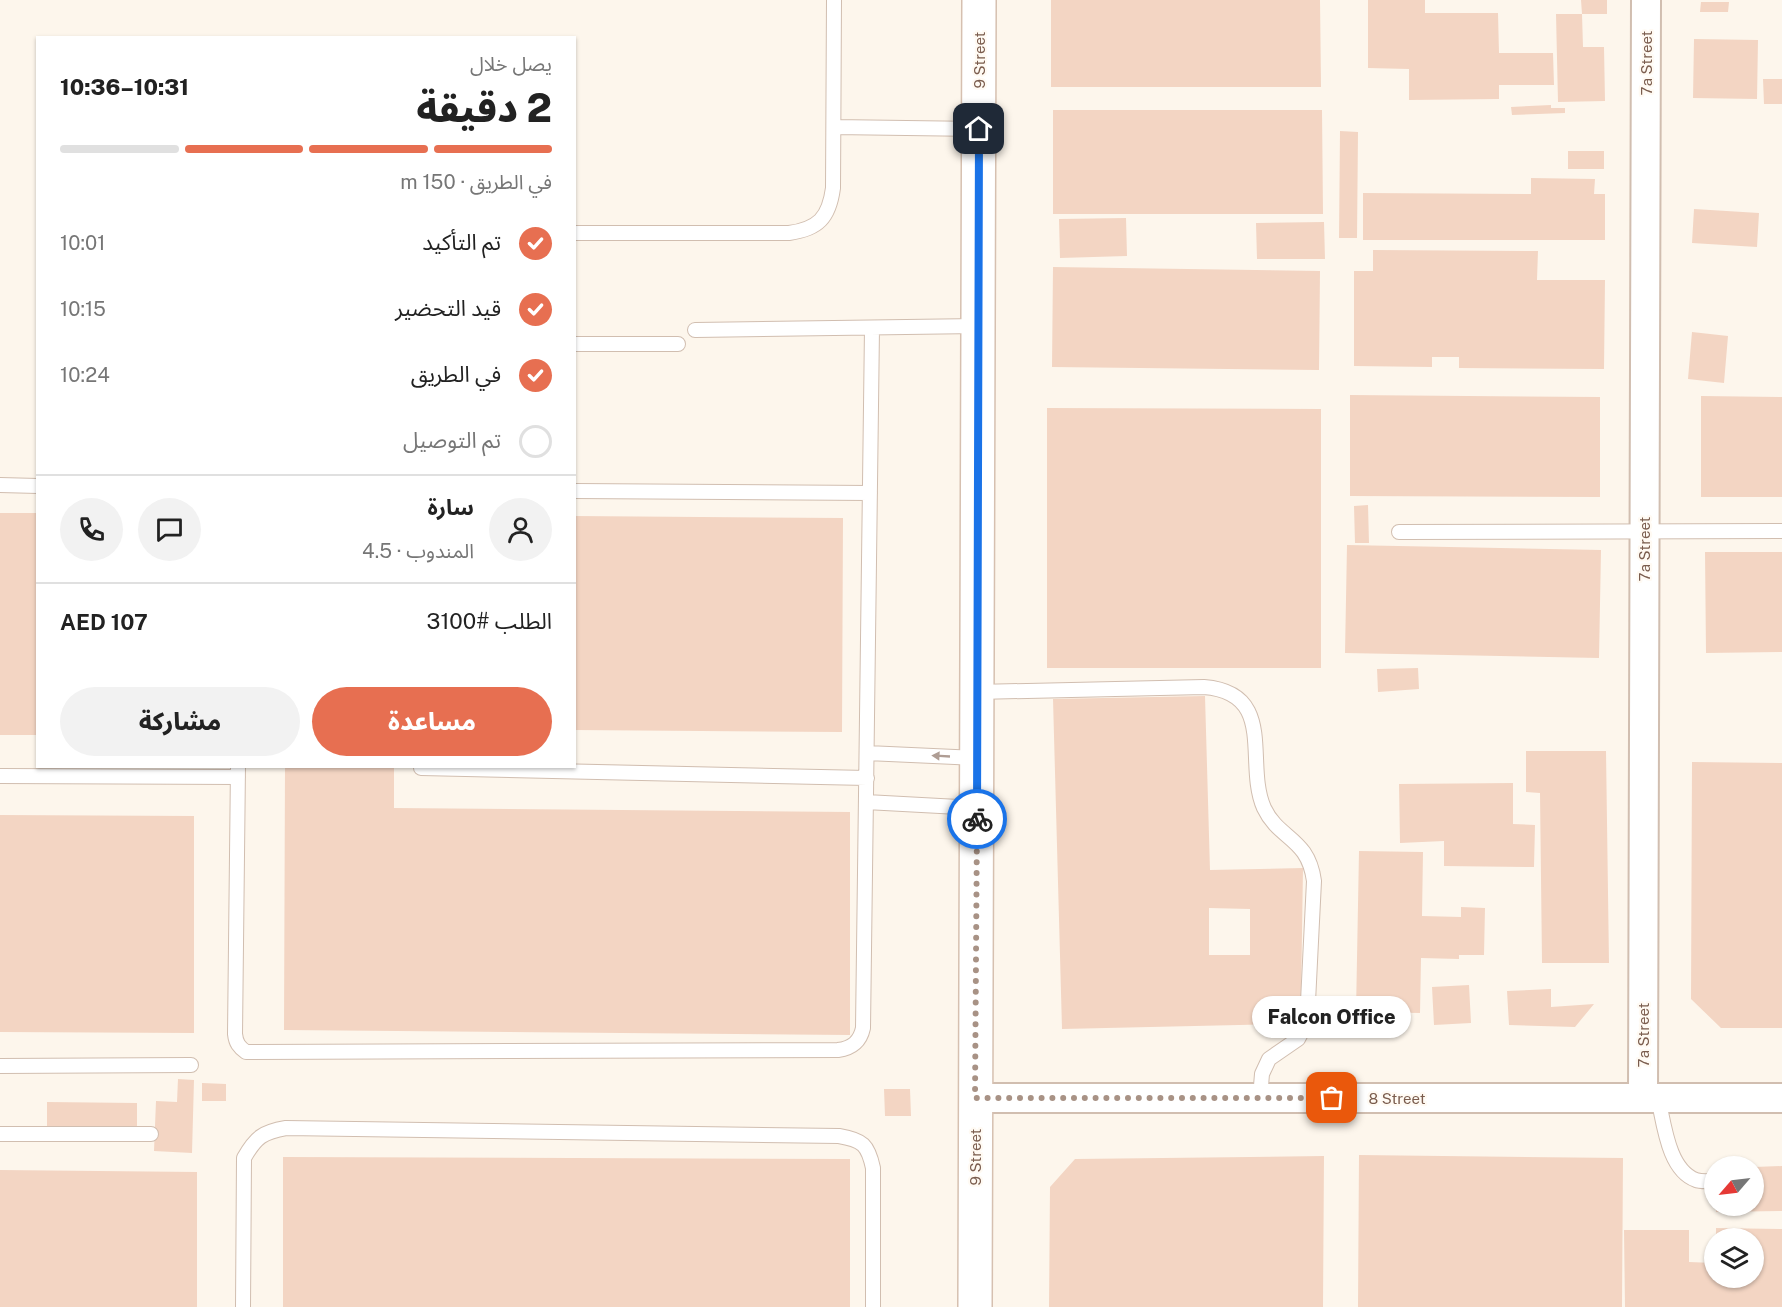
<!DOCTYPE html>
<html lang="ar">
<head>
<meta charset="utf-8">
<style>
  body { margin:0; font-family:"Public Sans","Noto Sans Arabic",sans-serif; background:#f2f2f2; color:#222; direction:rtl; height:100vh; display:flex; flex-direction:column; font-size:22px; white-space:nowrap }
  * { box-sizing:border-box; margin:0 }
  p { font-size:20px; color:#767676 }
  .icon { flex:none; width:33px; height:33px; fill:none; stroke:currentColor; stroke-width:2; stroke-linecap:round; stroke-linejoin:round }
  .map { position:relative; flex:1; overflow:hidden; direction:ltr }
  .details { position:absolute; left:36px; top:36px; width:540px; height:732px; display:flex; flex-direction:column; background:#fff; border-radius:0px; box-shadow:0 2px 4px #0004; direction:rtl }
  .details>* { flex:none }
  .needle { width:39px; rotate:242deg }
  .tools { position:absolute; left:1704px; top:1156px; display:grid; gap:12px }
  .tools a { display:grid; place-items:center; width:60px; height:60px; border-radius:50%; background:#fff; box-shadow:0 2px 4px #0004; font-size:30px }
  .pin { position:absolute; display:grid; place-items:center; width:51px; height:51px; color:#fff; margin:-26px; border-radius:12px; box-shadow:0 3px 9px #0006 }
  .courier { position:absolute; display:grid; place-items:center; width:60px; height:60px; margin:-30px; border:4px solid #1a73e8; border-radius:50%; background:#fff; color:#222; box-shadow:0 2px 8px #0007 }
  .bubble { position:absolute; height:42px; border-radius:21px; background:#fff; box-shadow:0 2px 4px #0004; font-size:20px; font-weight:800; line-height:42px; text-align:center; direction:rtl }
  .head em { font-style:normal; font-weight:800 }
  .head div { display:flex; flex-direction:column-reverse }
  .head { display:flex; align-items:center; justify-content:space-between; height:102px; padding:0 24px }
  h1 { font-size:39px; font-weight:800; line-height:45px }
  .bar { display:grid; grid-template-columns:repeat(4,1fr); gap:9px 6px; align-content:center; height:72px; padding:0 24px }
  .bar i { height:8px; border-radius:4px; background:#e0e0e0 }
  .bar .active { background:#e76f51 }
  .bar p { grid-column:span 4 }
  .line { display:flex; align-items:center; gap:15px; padding:0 24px; border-top:2px solid #e0e0e0 }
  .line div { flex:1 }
  .round { display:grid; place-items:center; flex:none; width:63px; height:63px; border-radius:32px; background:#f2f2f2 }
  ol { padding:0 24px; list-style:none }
  li { display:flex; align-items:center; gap:18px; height:66px }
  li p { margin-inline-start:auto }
  li .icon { padding:6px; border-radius:50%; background:#e76f51; color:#fff; stroke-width:4 }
  li:last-child { color:#767676 }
  li i { width:33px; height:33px; border:3px solid #e0e0e0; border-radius:50% }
  .primary-button { display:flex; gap:12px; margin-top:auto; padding:12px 24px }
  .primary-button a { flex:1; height:69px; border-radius:36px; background:#e76f51; color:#fff; font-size:24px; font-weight:800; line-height:69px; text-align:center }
  .primary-button a+a { background:#f2f2f2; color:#222 }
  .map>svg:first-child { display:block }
</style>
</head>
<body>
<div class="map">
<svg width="1782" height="1307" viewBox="0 0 1782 1307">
  <rect width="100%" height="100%" fill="#fdf6ec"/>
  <path fill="#f3d5c3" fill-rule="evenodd" d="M 1051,0 L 1320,0 L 1321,87 L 1051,87 Z
    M 1368,0 L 1425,0 L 1425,13 L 1498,13 L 1499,53 L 1553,53 L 1554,85 L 1499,85 L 1499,99 L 1409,100 L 1409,69 L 1368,68 Z
    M 1581,0 L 1607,0 L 1607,14 L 1582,14 L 1583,47 L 1604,47 L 1605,101 L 1558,102 L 1556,14 L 1582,14 Z
    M 1701,2 L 1729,2 L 1728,12 L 1700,12 Z
    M 1694,39 L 1758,40 L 1757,99 L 1693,98 Z
    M 1763,79 L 1782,79 L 1782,104 L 1764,104 Z
    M 1551,105 L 1551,108 L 1565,108 L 1565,113 L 1512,115 L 1511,107 Z
    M 1053,110 L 1322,110 L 1323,214 L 1053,214 Z
    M 1340,131 L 1358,132 L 1357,238 L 1339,238 Z
    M 1568,151 L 1604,151 L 1604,169 L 1568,169 Z
    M 1531,178 L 1595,179 L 1594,194 L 1605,194 L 1605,240 L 1363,240 L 1363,193 L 1531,194 Z
    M 1694,209 L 1759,213 L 1757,247 L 1692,243 Z
    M 1126,218 L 1127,256 L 1060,258 L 1059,219 Z
    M 1324,222 L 1325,259 L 1257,259 L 1256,223 Z
    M 1373,250 L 1538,251 L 1537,280 L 1605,280 L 1604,369 L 1459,368 L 1459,357 L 1432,357 L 1432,367 L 1354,366 L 1354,271 L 1373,271 Z
    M 1053,267 L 1320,271 L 1319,370 L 1052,367 Z
    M 1692,332 L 1728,336 L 1724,383 L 1688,379 Z
    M 1350,395 L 1600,397 L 1600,497 L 1350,496 Z
    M 1701,396 L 1782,397 L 1782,497 L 1701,497 Z
    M 1047,408 L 1321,409 L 1321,668 L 1047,668 Z
    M 1368,505 L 1369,543 L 1355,543 L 1354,506 Z
    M 0,513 L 38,513 L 38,735 L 0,735 Z
    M 574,516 L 843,518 L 842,732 L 574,730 Z
    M 1347,545 L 1601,550 L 1599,658 L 1345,653 Z
    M 1705,552 L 1782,552 L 1782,652 L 1706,653 Z
    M 1418,668 L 1419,689 L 1378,692 L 1377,669 Z
    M 1205,696 L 1210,870 L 1303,868 L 1301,997 L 1280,999 L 1280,1024 L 1062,1029 L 1053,699 ZM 1209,908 L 1250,909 L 1250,955 L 1209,955 Z
    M 1526,751 L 1606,751 L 1609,963 L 1542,963 L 1540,793 L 1526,792 Z
    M 1692,762 L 1782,763 L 1782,1028 L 1721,1028 L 1691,999 Z
    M 285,766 L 394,766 L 394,808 L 850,812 L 850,1035 L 284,1030 Z
    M 1513,783 L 1513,824 L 1535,825 L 1534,867 L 1444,866 L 1444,841 L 1400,843 L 1399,784 Z
    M 0,815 L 194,816 L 194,1033 L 0,1032 Z
    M 1359,851 L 1423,852 L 1422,916 L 1461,917 L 1461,907 L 1485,908 L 1484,955 L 1459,955 L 1459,959 L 1421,958 L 1420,1013 L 1356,1012 Z
    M 1469,985 L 1471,1023 L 1434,1025 L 1432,987 Z
    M 1551,989 L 1551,1007 L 1594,1004 L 1575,1027 L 1509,1025 L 1507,991 Z
    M 178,1079 L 194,1080 L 192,1153 L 154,1151 L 156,1101 L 177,1102 Z
    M 202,1083 L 226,1084 L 226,1101 L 202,1101 Z
    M 884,1089 L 910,1089 L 911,1116 L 885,1116 Z
    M 47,1102 L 137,1103 L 137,1131 L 47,1130 Z
    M 1359,1155 L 1623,1158 L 1622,1307 L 1358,1307 Z
    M 1324,1156 L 1323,1307 L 1049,1307 L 1050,1187 L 1075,1159 Z
    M 283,1157 L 850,1159 L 850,1307 L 283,1307 Z
    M 1782,1166 L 1782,1211 L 1716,1212 L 1716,1206 L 1754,1206 L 1754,1167 Z
    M 0,1170 L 197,1172 L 197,1307 L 0,1307 Z
    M 1716,1228 L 1782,1229 L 1782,1307 L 1625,1307 L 1624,1230 L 1689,1230 L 1689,1262 L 1714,1263 L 1714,1278 L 1754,1278 L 1754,1239 L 1716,1239 Z"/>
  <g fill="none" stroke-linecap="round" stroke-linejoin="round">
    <defs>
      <path id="lane" d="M 834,127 L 979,129
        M 575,233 L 789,233 C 818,229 829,218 833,188 L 834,0
        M 695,330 L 978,326
        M 574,344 L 678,344
        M 0,485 L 38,486
        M 574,491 L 870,493
        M 1399,532 L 1782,531
        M 977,692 L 1204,687 C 1278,693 1244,763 1264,808 C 1279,840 1308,837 1314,881 L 1307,1022 L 1298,1039 L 1269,1059 L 1262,1074 L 1260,1098
        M 867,753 L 977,758
        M 238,766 L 235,1034 C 236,1043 239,1047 246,1052 L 838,1050 C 852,1048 860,1042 863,1028 L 872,328
        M 421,768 L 867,778
        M 0,776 L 238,777
        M 866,802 L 977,808
        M 0,1066 L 191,1065
        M 1658,1098 C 1664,1123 1668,1170 1696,1180 C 1701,1182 1709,1181 1714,1181
        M 0,1134 L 151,1134
        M 243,1307 L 244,1158 C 256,1137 263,1132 286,1128 L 839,1136 C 863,1140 868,1145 873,1168 L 873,1307"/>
      <path id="street" d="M 975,1098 L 1782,1098
        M 1643,1098 L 1646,0"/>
      <path id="secondary" d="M 975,1307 L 979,0"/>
    </defs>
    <use href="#lane" stroke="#d1beb0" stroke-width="16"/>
    <use href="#street" stroke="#d1beb0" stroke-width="32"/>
    <use href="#secondary" stroke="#d6c0b0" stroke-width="36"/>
    <use href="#lane" stroke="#fff" stroke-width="14"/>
    <use href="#street" stroke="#fff" stroke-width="28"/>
    <use href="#secondary" stroke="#fff" stroke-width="33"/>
  </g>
  <defs><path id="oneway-solid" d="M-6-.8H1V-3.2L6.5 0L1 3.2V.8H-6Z" transform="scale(1.5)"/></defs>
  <use fill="#af9d94" href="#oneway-solid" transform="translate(941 756) rotate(-177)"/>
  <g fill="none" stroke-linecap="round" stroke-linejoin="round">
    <path stroke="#a89285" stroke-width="6" stroke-dasharray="0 10.8" d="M 977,819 L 975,1098 L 1332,1098"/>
    <path stroke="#1a73e8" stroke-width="8" d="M 977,819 L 979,129"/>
  </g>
  <g text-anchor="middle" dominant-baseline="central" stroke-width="4.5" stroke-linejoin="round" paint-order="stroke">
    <g font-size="15" fill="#7a5c4d" stroke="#fffaf3">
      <text transform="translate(979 60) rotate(-90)">9 Street</text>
      <text transform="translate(1646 63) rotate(-90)">7a Street</text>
      <text transform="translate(1644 549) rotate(-90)">7a Street</text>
      <text transform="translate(1643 1035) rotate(-90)">7a Street</text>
      <text x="1397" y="1098">8 Street</text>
      <text transform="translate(975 1157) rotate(-90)">9 Street</text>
    </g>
  </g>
</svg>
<div class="tools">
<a><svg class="needle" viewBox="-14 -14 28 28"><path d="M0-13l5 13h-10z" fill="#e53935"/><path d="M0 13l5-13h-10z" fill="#767676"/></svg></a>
<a><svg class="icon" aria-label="layers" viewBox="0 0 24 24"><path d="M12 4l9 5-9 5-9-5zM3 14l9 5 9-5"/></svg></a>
</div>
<div class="pin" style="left:1332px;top:1098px;background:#ea580c"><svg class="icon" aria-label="bag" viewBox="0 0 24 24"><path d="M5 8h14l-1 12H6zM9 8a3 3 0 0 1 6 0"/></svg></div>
<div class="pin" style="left:979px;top:129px;background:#1f2937"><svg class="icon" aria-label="home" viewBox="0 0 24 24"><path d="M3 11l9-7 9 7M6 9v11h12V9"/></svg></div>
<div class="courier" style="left:977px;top:819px"><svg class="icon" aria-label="bike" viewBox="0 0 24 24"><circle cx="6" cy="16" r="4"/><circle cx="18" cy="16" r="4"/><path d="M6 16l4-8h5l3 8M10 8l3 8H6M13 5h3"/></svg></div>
<div class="bubble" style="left:1252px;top:996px;width:159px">Falcon Office</div>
<section class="details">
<div class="head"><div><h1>2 دقيقة</h1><p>يصل خلال</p></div><em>10:31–10:36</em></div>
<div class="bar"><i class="active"></i><i class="active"></i><i class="active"></i><i></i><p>في الطريق · 150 m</p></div>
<ol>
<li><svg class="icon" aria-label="check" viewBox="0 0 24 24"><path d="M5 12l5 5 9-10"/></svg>تم التأكيد<p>10:01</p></li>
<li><svg class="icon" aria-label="check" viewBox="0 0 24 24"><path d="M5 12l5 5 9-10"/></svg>قيد التحضير<p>10:15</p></li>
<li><svg class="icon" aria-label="check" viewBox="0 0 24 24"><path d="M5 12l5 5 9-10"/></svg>في الطريق<p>10:24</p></li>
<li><i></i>تم التوصيل</li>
</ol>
<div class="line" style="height:108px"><a class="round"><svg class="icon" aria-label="person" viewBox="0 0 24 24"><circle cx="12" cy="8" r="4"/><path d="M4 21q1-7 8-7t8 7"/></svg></a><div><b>سارة</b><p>المندوب · 4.5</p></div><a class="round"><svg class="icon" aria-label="chat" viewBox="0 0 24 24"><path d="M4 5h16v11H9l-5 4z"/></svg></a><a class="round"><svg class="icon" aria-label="phone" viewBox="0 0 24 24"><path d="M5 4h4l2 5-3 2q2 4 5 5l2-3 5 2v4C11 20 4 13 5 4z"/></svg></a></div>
<div class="line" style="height:78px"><div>الطلب #3100</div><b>AED 107</b></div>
<div class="primary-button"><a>مساعدة</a><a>مشاركة</a></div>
</section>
</div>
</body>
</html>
